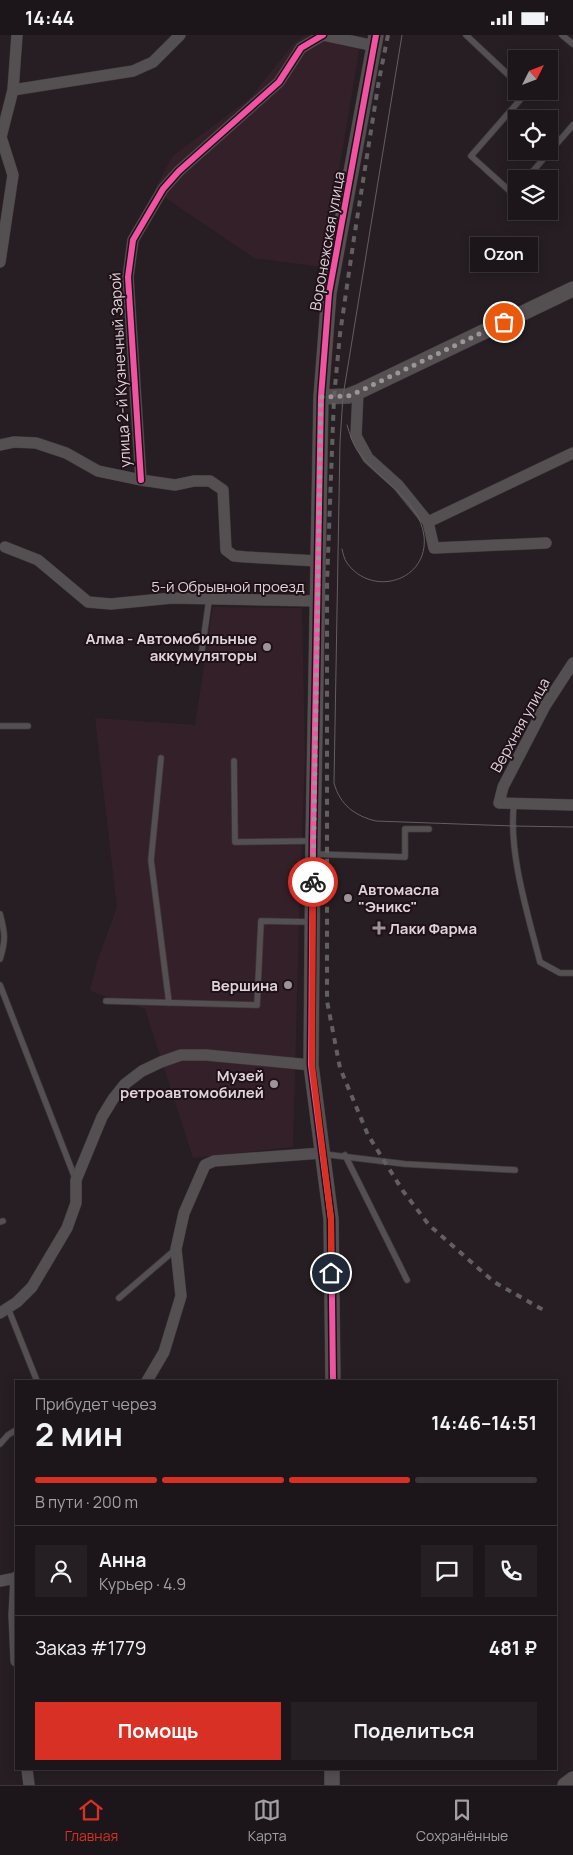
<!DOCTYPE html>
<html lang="ru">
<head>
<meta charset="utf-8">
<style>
  body { margin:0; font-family:Manrope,sans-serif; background:#251f23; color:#f1f3f6; height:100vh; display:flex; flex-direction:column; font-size:19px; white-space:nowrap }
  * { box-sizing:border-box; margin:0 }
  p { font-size:16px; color:#a09fa2 }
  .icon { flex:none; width:28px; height:28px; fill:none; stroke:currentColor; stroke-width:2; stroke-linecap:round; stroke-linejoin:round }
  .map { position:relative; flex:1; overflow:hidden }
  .panel { position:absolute; left:15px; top:1345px; width:542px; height:390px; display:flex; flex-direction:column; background:#1c161a; border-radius:0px; box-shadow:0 2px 12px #0003,0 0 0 1px #3a3539 }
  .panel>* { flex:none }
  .needle { width:32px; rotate:48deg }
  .buttons { position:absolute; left:508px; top:15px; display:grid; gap:10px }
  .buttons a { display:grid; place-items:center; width:50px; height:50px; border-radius:0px; background:#1c161a; box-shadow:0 2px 12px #0003,0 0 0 1px #3a3539; font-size:25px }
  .pin { position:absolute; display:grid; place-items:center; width:42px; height:42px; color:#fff; margin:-21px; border:2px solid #fff; border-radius:50%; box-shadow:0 1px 5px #0007 }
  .courier { position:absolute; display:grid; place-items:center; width:50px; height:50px; margin:-25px; border:4px solid #d93025; border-radius:50%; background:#fff; color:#222; box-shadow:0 1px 6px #0007 }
  .bubble { position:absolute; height:35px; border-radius:0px; background:#1c161a; box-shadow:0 2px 12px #0003,0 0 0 1px #3a3539; font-size:16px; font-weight:700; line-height:35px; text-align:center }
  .summary em { font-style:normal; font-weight:700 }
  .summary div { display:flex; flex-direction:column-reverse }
  .summary { display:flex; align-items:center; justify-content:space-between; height:85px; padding:0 20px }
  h1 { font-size:32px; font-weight:700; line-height:38px }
  .bar { display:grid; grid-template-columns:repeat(4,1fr); gap:8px 5px; align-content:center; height:60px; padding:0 20px }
  .bar i { height:6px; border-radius:4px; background:#3a3539 }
  .bar .current { background:#d93025 }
  .bar p { grid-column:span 4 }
  .line { display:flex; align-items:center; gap:12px; padding:0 20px; border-top:1px solid #3a3539 }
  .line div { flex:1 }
  .round { display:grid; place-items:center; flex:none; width:52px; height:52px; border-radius:0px; background:#251f23 }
  .button { display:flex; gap:10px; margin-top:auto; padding:10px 20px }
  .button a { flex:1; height:58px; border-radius:0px; background:#d93025; color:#fff; font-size:20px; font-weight:700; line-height:58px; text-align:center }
  .button a+a { background:#251f23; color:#f1f3f6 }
  .status { display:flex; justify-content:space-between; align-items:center; height:35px; padding:0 25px; background:#1c161a; direction:ltr }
  .status svg { height:14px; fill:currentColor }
  .tabs { display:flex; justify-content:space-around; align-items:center; height:70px; border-top:1px solid #3a3539; background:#1c161a; font-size:14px; color:#a09fa2 }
  .tabs a { display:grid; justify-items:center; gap:2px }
  .tabs .current { color:#d93025 }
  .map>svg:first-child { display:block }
</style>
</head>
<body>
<div class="status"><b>14:44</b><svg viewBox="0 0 49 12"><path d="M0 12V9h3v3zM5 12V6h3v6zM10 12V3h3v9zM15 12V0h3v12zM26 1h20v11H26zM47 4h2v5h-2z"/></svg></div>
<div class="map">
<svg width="573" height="1750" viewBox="0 0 573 1750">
  <rect width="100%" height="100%" fill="#261e22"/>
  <path fill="#342029" d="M 305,0 L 348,0 L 361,3 L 323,232 L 254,223 L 154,155 L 173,121 L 250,63 L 294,8 Z
    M 213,572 L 302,573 L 305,722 L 299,883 L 293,1112 L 193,1123 L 145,974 L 90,956 L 97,927 L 117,872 L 95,683 L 195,690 Z"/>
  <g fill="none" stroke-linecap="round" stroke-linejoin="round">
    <defs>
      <path id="service" d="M 466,0 L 516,47
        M 562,0 L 573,9
        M 526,144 L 573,90
        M 516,155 L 513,159 L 471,121 L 527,57 L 526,56
        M 201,622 L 209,565
        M 0,691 L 28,691
        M 161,723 L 151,825 L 169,968
        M 234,726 L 235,807 L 311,806
        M 514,769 C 508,817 528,880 540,927 L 560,938 L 573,938
        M 313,819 L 405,822 L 405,794 L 429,794
        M 0,879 C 5,898 6,905 0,924
        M 0,950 L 75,1143
        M 106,966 L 257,970 L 261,886 L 312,887
        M 323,1119 L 405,1129 L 515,1135
        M 345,1120 L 407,1245
        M 0,1187 L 3,1186
        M 119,1263 L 176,1214
        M 8,1273 L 37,1346
        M 0,1409 L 8,1400 L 16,1395"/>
      <path id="minor" d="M 323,0 L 375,11
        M 13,55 L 133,36 L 153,27 L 180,0
        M 0,227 L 13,140 L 1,102 L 13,55 L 17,0
        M 358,357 L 356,401 L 368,423 L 398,450 L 428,487 L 573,418
        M 0,410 L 14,407 L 36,408 L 66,418 L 98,436 L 141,445 L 175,450 L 194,446 L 210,446 L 223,455 L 226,515 L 234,521 L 246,522 L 318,526
        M 141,445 L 128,242 L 133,205 L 163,154 L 179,136 L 279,47 L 301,13 L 323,0
        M 428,487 L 434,513 L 546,508
        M 5,512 L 38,525 L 88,567 L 111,569 L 172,563 L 318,566
        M 573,628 L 545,671 L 503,752 L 499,768 L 573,770
        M 0,1278 L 17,1267 L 32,1252 L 67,1193 L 76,1168 L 76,1145 L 102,1082 L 113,1064 L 125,1049 L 142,1036 L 161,1027 L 181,1020 L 206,1020 L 311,1030
        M 147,1346 L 164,1317 L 181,1261 L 176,1214 L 184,1178 L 205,1130 L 214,1126 L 322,1118
        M 16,1542 L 14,1580 L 16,1626
        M 0,1546 L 16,1543
        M 27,1734 L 29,1750"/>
      <path id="tertiary" d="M 321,362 L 348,361 L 358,357 L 573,254
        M 333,1346 L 331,1184 L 311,1030 L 313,806 L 321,362 L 329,258 L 376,0
        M 332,1750 L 332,1734
        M 565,1750 L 573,1744"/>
    </defs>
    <use href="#service" stroke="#3f383b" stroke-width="7"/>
    <use href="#minor" stroke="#3f383b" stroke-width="12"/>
    <use href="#tertiary" stroke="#3f383b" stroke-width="16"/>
    <use href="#service" stroke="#545052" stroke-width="5.5"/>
    <use href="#minor" stroke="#545052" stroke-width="11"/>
    <use href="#tertiary" stroke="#545052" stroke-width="15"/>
    <path stroke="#625f60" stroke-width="1" d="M 402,0 L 343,361 L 340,407 L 334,748 C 340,770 355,781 376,786 L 513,791 L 573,792
      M 342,514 C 343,518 344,524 347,528 C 372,563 429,546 424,501 C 419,462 376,445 357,415 C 352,407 350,399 347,390"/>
    <path stroke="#625f60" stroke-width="4" stroke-dasharray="6 6" stroke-linecap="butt" d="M 388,0 L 379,45 L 354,203 L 340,299 L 334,362 L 327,548 L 327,966 L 340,1033 L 368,1100 L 403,1156 L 429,1190 L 494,1247 L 547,1277"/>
    <defs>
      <path id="cycleway" d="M 141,445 L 128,242 L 133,205 L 163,154 L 179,136 L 279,47 L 301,13 L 323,0
        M 333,1346 L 331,1184 L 311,1030 L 313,806 L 321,362 L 329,258 L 376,0"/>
    </defs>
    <use href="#cycleway" stroke="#201118" stroke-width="9"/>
    <use href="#cycleway" stroke="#f153a3" stroke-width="6"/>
  </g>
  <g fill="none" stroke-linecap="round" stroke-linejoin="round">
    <path stroke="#9e9498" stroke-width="5" stroke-dasharray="0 9" d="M 313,847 L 321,362 L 348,361 L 358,357 L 504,287"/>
    <path stroke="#d93025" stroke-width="6" d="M 313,847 L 312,1030 L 331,1184 L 331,1238"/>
  </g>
  <g fill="#9e9498" stroke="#201118" stroke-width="2">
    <circle cx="267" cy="612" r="5"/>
    <circle cx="348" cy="863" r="5"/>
    <path d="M376.5 885.5h5v5h5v5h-5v5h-5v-5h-5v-5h5z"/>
    <circle cx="288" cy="950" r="5"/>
    <circle cx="274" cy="1049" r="5"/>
  </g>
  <g text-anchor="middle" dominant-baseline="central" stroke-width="4" stroke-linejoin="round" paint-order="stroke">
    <g font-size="15" fill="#ded3d8" stroke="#201118">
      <text transform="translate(327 206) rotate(-80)">Воронежская улица</text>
      <text transform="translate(120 335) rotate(-93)">улица 2-й Кузнечный Зарой</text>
      <text x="228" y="551">5-й Обрывной проезд</text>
      <text transform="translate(520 690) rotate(-61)">Верхняя улица</text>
    </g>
    <g font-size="15" font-weight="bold" fill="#ded3d8" stroke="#201118" text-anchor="end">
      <text x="257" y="603">Алма - Автомобильные<tspan x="257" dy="17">аккумуляторы</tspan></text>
      <text x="358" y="854" text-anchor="start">Автомасла<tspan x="358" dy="17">"Эникс"</tspan></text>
      <text x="389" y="893" text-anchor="start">Лаки Фарма</text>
      <text x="278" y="950">Вершина</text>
      <text x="264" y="1040">Музей<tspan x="264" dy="17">ретроавтомобилей</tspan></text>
    </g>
  </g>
</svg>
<div class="buttons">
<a><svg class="needle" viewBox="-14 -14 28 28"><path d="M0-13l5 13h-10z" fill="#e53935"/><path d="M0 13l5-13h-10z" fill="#a09fa2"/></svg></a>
<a><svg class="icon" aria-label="locate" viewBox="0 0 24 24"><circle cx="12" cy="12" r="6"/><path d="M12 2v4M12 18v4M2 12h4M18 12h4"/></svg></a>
<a><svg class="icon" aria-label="layers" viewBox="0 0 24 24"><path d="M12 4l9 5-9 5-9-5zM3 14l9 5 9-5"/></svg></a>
</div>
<div class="pin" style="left:504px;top:287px;background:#ea580c"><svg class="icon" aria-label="bag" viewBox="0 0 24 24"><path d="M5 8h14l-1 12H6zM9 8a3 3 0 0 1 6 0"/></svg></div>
<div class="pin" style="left:331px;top:1238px;background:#1f2937"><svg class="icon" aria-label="home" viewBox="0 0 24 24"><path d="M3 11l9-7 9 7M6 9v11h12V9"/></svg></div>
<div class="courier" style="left:313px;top:847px"><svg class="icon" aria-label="bike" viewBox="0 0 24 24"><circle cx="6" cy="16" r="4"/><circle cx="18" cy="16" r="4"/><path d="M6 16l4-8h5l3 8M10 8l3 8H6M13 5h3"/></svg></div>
<div class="bubble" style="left:470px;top:202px;width:68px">Ozon</div>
<section class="panel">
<div class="summary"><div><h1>2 мин</h1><p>Прибудет через</p></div><em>14:46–14:51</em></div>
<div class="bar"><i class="current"></i><i class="current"></i><i class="current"></i><i></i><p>В пути · 200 m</p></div>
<div class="line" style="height:90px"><a class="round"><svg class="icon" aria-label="person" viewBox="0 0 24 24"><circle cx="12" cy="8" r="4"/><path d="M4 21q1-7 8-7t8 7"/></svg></a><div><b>Анна</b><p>Курьер · 4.9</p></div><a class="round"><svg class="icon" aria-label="chat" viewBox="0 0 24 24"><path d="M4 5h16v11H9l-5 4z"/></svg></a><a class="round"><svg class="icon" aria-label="phone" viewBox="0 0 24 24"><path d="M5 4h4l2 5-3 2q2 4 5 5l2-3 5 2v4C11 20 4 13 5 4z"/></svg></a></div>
<div class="line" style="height:65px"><div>Заказ #1779</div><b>481 ₽</b></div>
<div class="button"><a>Помощь</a><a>Поделиться</a></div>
</section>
</div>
<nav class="tabs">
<a class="current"><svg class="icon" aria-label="home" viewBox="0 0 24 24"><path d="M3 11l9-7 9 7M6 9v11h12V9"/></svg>Главная</a>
<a><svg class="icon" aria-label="map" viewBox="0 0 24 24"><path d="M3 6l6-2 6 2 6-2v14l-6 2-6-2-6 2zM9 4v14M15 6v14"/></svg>Карта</a>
<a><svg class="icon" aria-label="saved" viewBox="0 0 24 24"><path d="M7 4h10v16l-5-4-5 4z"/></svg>Сохранённые</a>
</nav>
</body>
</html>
